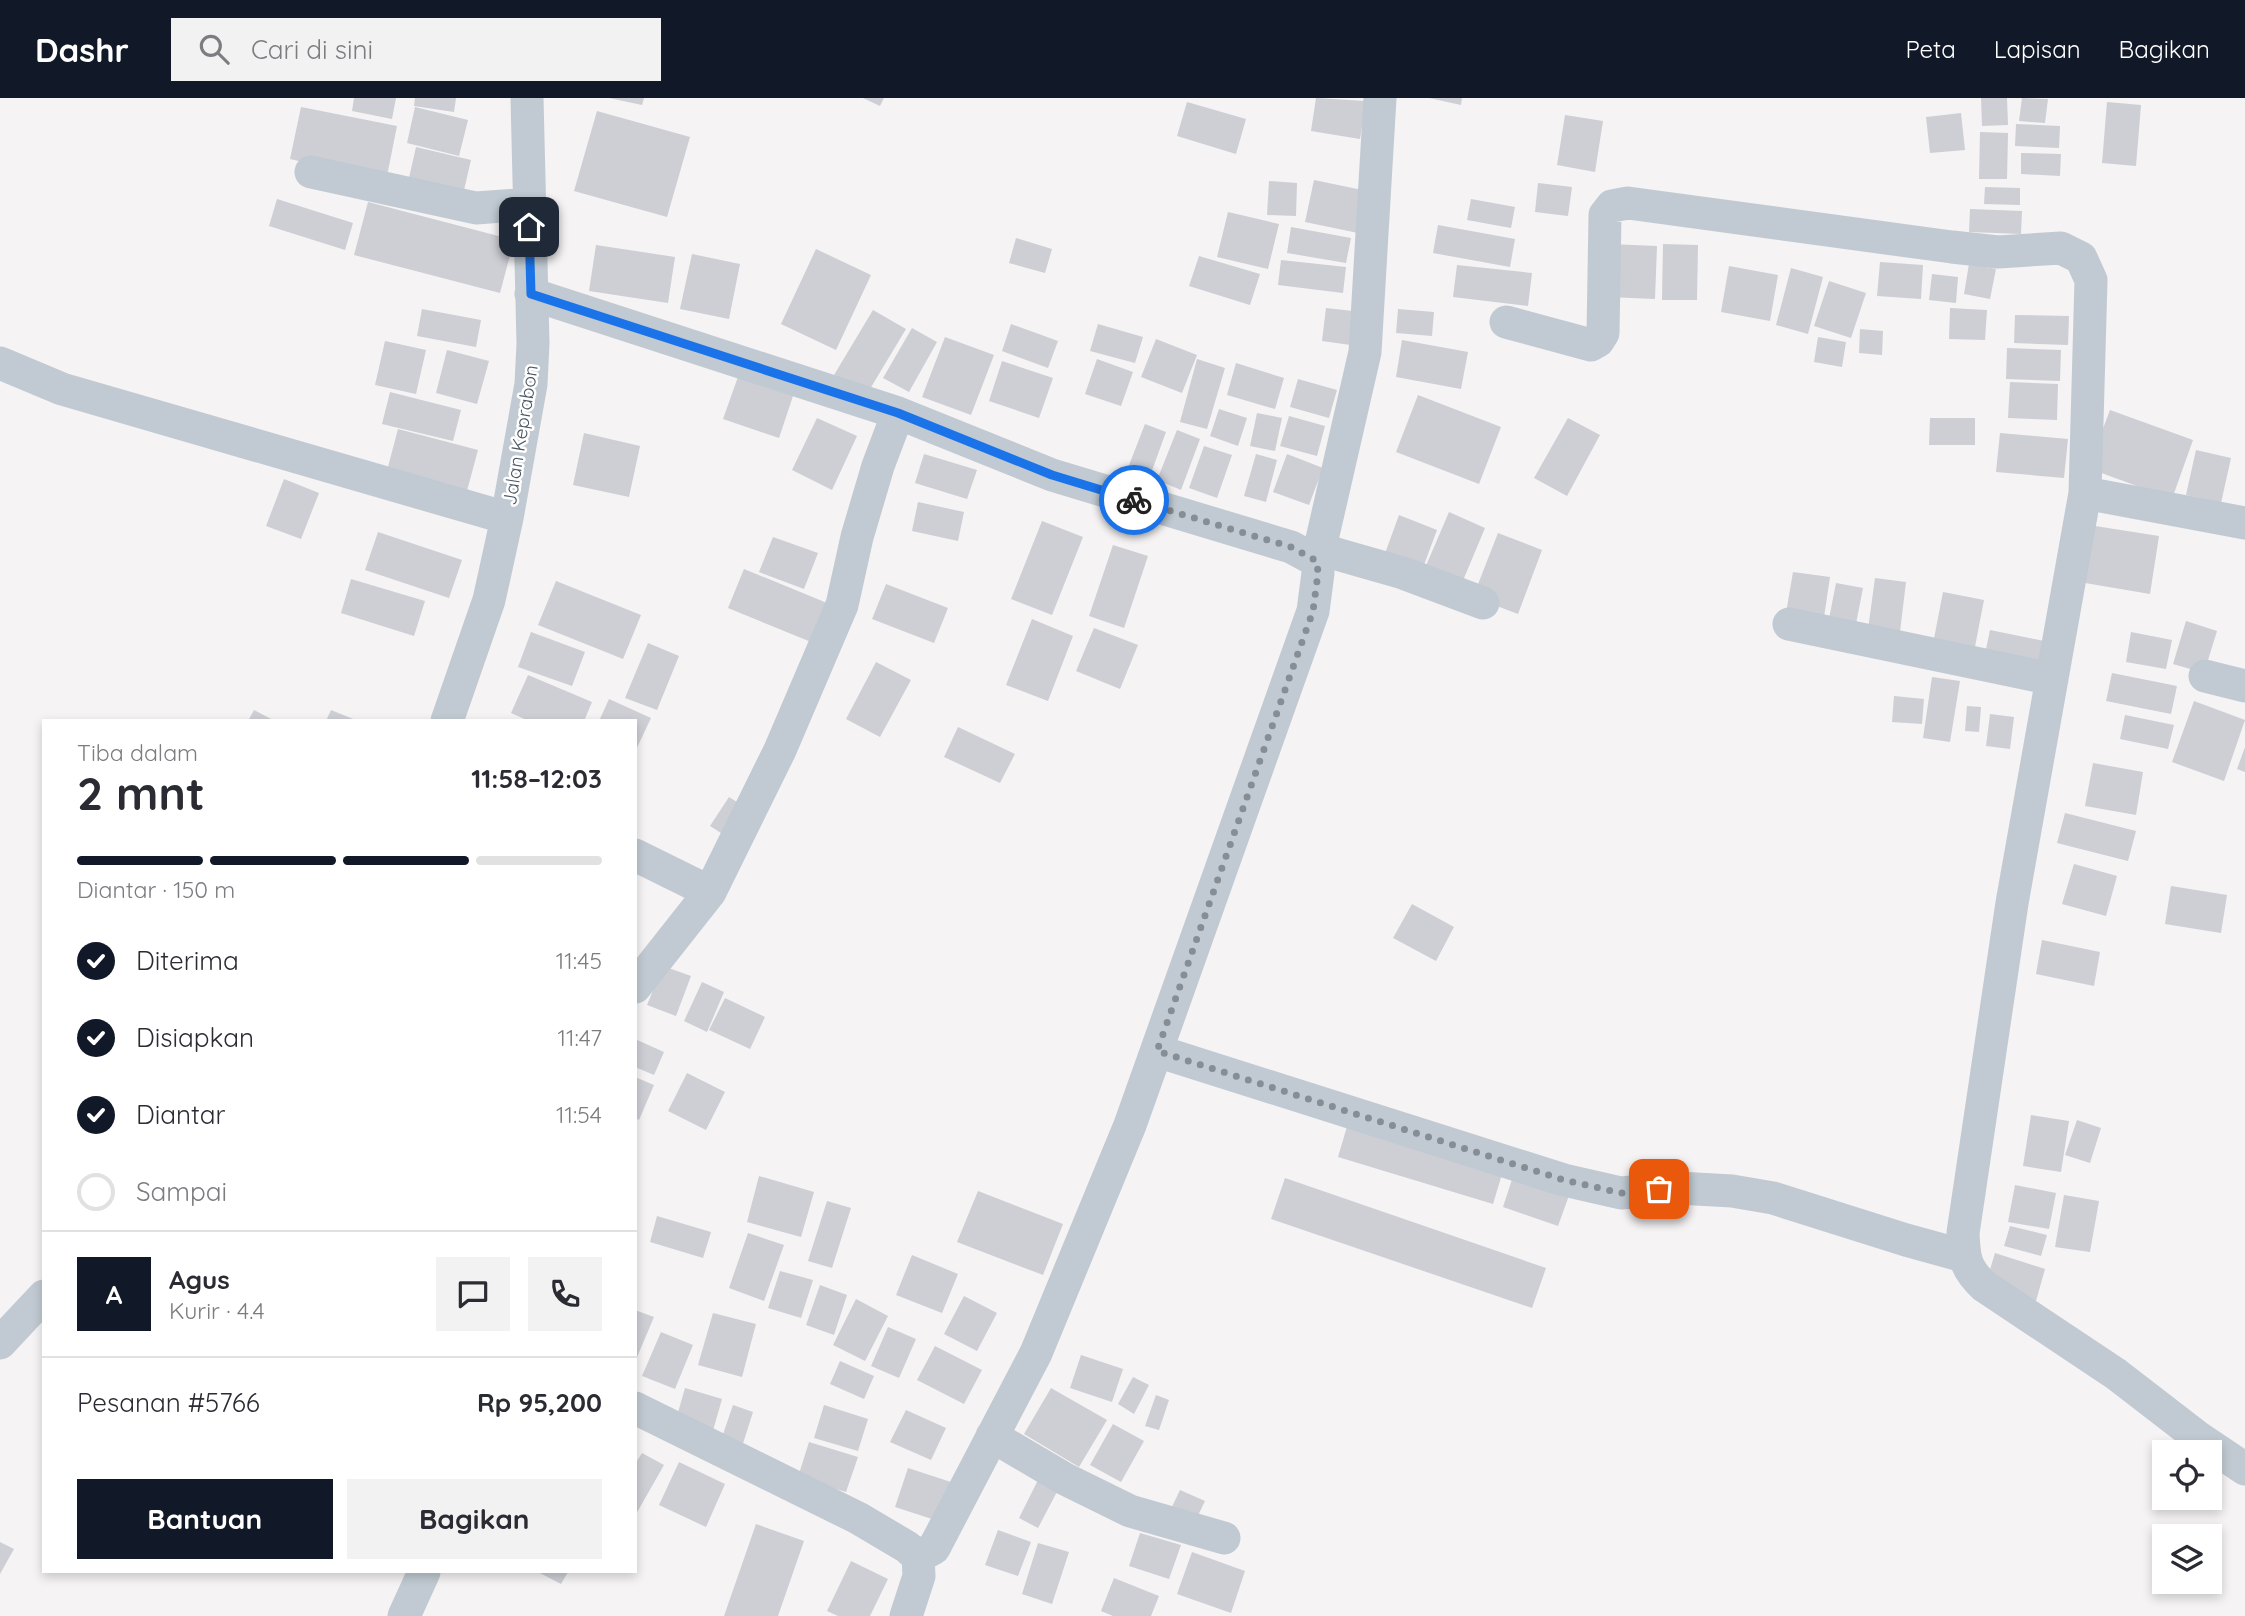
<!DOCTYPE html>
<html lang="id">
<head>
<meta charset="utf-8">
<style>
  body { margin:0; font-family:Quicksand,sans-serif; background:#f2f2f3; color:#2b2b33; height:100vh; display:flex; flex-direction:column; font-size:26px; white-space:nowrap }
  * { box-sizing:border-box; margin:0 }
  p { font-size:23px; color:#7c7c81 }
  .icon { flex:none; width:38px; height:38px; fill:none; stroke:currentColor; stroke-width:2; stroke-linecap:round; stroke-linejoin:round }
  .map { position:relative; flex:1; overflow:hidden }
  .sheet { position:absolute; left:42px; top:621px; width:595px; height:854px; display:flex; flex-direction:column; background:#fff; border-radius:0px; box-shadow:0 4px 10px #0003 }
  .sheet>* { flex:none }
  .buttons { position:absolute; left:2152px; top:1342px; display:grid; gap:14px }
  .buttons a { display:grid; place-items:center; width:70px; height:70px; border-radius:0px; background:#fff; box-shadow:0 4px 10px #0003; font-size:35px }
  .pin { position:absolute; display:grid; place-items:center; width:60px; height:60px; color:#fff; margin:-30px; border-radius:14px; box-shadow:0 4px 10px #0006 }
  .courier { position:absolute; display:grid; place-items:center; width:70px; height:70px; margin:-35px; border:5px solid #1a73e8; border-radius:50%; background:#fff; color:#222; box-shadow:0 2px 9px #0007 }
  .summary em { font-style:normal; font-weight:700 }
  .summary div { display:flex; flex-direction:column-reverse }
  .summary { display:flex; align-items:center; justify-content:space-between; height:119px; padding:0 35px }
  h1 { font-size:46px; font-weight:700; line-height:52px }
  .bar { display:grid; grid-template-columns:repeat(4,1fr); gap:10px 7px; align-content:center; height:84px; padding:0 35px }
  .bar i { height:9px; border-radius:5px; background:#e1e1e2 }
  .bar .active { background:#111827 }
  .bar p { grid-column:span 4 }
  .line { display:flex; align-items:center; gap:18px; padding:0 35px; border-top:2px solid #e1e1e2 }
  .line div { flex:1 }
  .round { display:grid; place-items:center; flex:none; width:74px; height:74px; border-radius:0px; background:#f2f2f3 }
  ol { padding:0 35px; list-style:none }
  li { display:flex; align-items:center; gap:21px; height:77px }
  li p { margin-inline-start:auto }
  li .icon { padding:7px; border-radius:50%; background:#111827; color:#fff; stroke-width:4 }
  li:last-child { color:#7c7c81 }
  li i { width:38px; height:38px; border:4px solid #e1e1e2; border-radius:50% }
  .action { display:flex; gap:14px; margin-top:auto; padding:14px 35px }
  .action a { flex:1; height:80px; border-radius:0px; background:#111827; color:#fff; font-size:28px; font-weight:700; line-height:80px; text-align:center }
  .action a+a { background:#f2f2f3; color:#2b2b33 }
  header { display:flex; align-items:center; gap:42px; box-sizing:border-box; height:98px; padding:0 35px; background:#111827; color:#fff }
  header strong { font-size:33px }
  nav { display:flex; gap:38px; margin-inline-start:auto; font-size:24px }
  .search { width:490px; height:63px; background:#f2f2f3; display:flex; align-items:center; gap:18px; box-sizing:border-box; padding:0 24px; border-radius:0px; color:#7c7c81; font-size:26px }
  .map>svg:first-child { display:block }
</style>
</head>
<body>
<header>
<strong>Dashr</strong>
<div class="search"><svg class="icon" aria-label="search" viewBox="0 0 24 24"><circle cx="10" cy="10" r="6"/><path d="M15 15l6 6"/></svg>Cari di sini</div>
<nav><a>Peta</a><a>Lapisan</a><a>Bagikan</a></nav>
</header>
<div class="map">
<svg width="2245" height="1518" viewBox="0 0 2245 1518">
  <rect width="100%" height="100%" fill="#f5f3f3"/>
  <path fill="#cdcfd5" d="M 354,0 L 396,0 L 392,21 L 352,13 Z
    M 415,0 L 456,0 L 454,14 L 414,8 Z
    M 609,0 L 644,0 L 642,7 Z
    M 863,0 L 884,0 L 880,8 Z
    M 1316,0 L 1366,3 L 1360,41 L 1311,33 Z
    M 1429,0 L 1462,0 L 1461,7 Z
    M 1981,0 L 2007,0 L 2008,27 L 1982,28 Z
    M 2022,0 L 2048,1 L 2045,25 L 2019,23 Z
    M 1187,4 L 1246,21 L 1236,56 L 1177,38 Z
    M 2107,4 L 2141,7 L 2136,68 L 2102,65 Z
    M 301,9 L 397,28 L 386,83 L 290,61 Z
    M 415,9 L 468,22 L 459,58 L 407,45 Z
    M 597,13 L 690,39 L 667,119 L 574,93 Z
    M 1961,15 L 1965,52 L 1930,55 L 1926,19 Z
    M 1565,17 L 1603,23 L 1595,74 L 1557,67 Z
    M 2016,26 L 2060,28 L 2059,50 L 2015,48 Z
    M 1980,34 L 2008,35 L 2007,81 L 1979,81 Z
    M 416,49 L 471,62 L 461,105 L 406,93 Z
    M 2021,55 L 2061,56 L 2060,78 L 2021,76 Z
    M 1314,82 L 1367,93 L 1358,135 L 1305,124 Z
    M 1269,83 L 1297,85 L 1296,118 L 1267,117 Z
    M 1538,85 L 1572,89 L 1568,118 L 1535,114 Z
    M 1985,89 L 2020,90 L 2020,107 L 1984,106 Z
    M 277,101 L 353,125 L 345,152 L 269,128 Z
    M 1471,101 L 1515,109 L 1511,130 L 1467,122 Z
    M 368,104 L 514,142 L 500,195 L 354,157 Z
    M 1970,111 L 2022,113 L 2021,136 L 1969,134 Z
    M 1228,114 L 1279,126 L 1268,171 L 1217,159 Z
    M 1438,127 L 1515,141 L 1510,169 L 1433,155 Z
    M 1291,129 L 1351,140 L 1346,165 L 1287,155 Z
    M 1016,140 L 1052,151 L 1045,175 L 1009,165 Z
    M 1610,146 L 1657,148 L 1655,201 L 1608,199 Z
    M 1663,146 L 1698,147 L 1697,202 L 1662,202 Z
    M 596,147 L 675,159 L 668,205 L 589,193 Z
    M 816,151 L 871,177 L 836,252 L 781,226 Z
    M 692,156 L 740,166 L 729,221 L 680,211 Z
    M 1199,158 L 1260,176 L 1250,207 L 1189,188 Z
    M 1281,162 L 1346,169 L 1343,195 L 1278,187 Z
    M 1880,164 L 1923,167 L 1921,201 L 1877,198 Z
    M 1969,166 L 1996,171 L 1990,201 L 1964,196 Z
    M 1457,167 L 1532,175 L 1528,208 L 1453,199 Z
    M 1729,168 L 1778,177 L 1770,223 L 1721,214 Z
    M 1791,170 L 1823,179 L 1808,236 L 1776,227 Z
    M 1932,176 L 1958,179 L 1956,205 L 1929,202 Z
    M 1829,183 L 1866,195 L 1851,240 L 1814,228 Z
    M 1326,210 L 1362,214 L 1358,248 L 1322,243 Z
    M 1950,210 L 1987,212 L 1985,242 L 1949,241 Z
    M 422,211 L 481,222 L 476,249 L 417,238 Z
    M 1398,211 L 1434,214 L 1432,238 L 1396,235 Z
    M 873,212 L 906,231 L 867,296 L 834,277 Z
    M 2015,217 L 2069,218 L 2068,247 L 2014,245 Z
    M 1011,226 L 1058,243 L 1048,270 L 1002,253 Z
    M 1098,226 L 1143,239 L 1135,265 L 1090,253 Z
    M 912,230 L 937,244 L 909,294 L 883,280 Z
    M 1860,231 L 1883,233 L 1882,257 L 1859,255 Z
    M 945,239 L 994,257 L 971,317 L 922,299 Z
    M 1818,239 L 1846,244 L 1842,269 L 1814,264 Z
    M 1156,241 L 1197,257 L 1182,295 L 1141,279 Z
    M 1402,242 L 1468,254 L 1461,291 L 1396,279 Z
    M 385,243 L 426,252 L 416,296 L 375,287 Z
    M 2007,250 L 2061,252 L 2060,283 L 2006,281 Z
    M 447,252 L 489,263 L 477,306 L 436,295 Z
    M 1097,261 L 1133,274 L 1121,308 L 1085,296 Z
    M 1197,261 L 1225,270 L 1207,331 L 1180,324 Z
    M 1002,263 L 1053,280 L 1039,320 L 989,303 Z
    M 1236,265 L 1284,280 L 1275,311 L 1227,297 Z
    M 739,276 L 794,295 L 779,340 L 723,321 Z
    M 1298,281 L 1337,292 L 1329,320 L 1290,309 Z
    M 2010,284 L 2058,286 L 2057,322 L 2008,320 Z
    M 390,294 L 461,312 L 453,343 L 382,326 Z
    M 1418,297 L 1501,329 L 1479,386 L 1396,354 Z
    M 1219,311 L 1247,320 L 1238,348 L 1210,338 Z
    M 2110,312 L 2193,342 L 2172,401 L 2088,370 Z
    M 1257,315 L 1282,320 L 1275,353 L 1250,348 Z
    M 1289,318 L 1325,328 L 1317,358 L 1280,348 Z
    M 817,320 L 857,338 L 832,392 L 792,372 Z
    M 1568,320 L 1600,337 L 1567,398 L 1534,380 Z
    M 1930,320 L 1975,320 L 1975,347 L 1929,347 Z
    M 1145,326 L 1166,334 L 1146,389 L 1124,380 Z
    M 398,331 L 478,352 L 464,404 L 384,384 Z
    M 1177,332 L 1200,341 L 1181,392 L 1157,382 Z
    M 584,335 L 640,348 L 629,399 L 573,387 Z
    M 2000,335 L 2068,341 L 2064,380 L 1996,374 Z
    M 1204,348 L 1232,357 L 1217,400 L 1189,390 Z
    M 2196,352 L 2231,360 L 2221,405 L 2186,397 Z
    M 924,356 L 977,372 L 967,401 L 915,385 Z
    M 1256,356 L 1277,362 L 1266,404 L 1244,398 Z
    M 1287,356 L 1323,370 L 1309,407 L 1273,394 Z
    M 284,381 L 319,395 L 301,441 L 266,428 Z
    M 918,404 L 964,414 L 958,443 L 912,433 Z
    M 1449,414 L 1485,430 L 1459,492 L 1422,477 Z
    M 1399,417 L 1437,432 L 1421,475 L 1383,461 Z
    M 1042,423 L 1083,439 L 1052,517 L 1011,501 Z
    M 2095,428 L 2159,438 L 2150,496 L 2085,485 Z
    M 378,434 L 462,462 L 449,500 L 365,472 Z
    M 1498,435 L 1542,452 L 1518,516 L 1473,499 Z
    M 773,439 L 818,455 L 804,491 L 759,474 Z
    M 1113,447 L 1148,458 L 1124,530 L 1089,518 Z
    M 744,471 L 827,505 L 811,544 L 728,510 Z
    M 1793,474 L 1830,479 L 1823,526 L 1785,521 Z
    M 1875,480 L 1906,484 L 1899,542 L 1867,539 Z
    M 351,481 L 425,503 L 414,538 L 341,515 Z
    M 556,483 L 641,517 L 623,561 L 538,527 Z
    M 1836,485 L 1863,490 L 1854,536 L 1827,531 Z
    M 886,486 L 948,510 L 934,545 L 872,521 Z
    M 1943,494 L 1984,502 L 1973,559 L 1932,551 Z
    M 1032,521 L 1073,538 L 1048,603 L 1006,587 Z
    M 2186,523 L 2217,533 L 2204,575 L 2173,566 Z
    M 1094,530 L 1138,547 L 1120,591 L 1076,573 Z
    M 1990,532 L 2049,544 L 2043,573 L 1984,561 Z
    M 531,534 L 585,554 L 572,588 L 518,569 Z
    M 2131,534 L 2172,542 L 2166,571 L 2126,564 Z
    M 648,545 L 679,558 L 657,612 L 625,600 Z
    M 876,564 L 911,582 L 880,639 L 846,621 Z
    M 2112,575 L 2177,588 L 2171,616 L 2106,603 Z
    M 528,577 L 592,604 L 584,623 L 529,623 L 511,615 Z
    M 1932,579 L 1960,583 L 1950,644 L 1923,640 Z
    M 1894,598 L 1924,601 L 1922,626 L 1892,624 Z
    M 609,601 L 651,620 L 635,654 L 635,623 L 599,623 Z
    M 2194,603 L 2245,622 L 2224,683 L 2172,664 Z
    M 1967,608 L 1981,609 L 1979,634 L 1965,633 Z
    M 254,612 L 275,623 L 248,623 Z
    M 331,612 L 358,623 L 326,623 Z
    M 1990,616 L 2014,619 L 2010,651 L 1986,648 Z
    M 2125,617 L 2174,627 L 2168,651 L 2120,641 Z
    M 958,629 L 1015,656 L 1000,685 L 944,659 Z
    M 2245,649 L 2245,674 L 2237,671 Z
    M 2093,665 L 2143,674 L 2136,717 L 2085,708 Z
    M 729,699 L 748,711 L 729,740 L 710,728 Z
    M 2065,715 L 2136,733 L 2128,763 L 2057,745 Z
    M 2074,766 L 2117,778 L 2106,818 L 2062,806 Z
    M 2171,788 L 2227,797 L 2221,835 L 2165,826 Z
    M 1412,806 L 1454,829 L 1436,863 L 1393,840 Z
    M 2042,842 L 2100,854 L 2094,888 L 2036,876 Z
    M 663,868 L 691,878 L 676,918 L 647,907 Z
    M 702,884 L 724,894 L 707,934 L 684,923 Z
    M 725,900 L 765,919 L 750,951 L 709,932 Z
    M 635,941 L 664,954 L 654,977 L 635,969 Z
    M 687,975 L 725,994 L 706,1032 L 668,1013 Z
    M 635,979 L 654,987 L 639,1022 L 635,1020 Z
    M 2031,1017 L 2069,1023 L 2061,1074 L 2023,1068 Z
    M 2077,1022 L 2101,1030 L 2090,1065 L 2065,1057 Z
    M 1348,1025 L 1503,1073 L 1493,1106 L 1338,1059 Z
    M 1515,1072 L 1571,1092 L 1558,1128 L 1503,1109 Z
    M 759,1078 L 814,1094 L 801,1139 L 747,1124 Z
    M 1285,1080 L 1546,1170 L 1532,1210 L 1271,1121 Z
    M 2015,1087 L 2056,1095 L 2049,1131 L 2008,1124 Z
    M 978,1093 L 1063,1126 L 1043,1177 L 957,1144 Z
    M 2064,1097 L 2099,1103 L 2090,1154 L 2055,1149 Z
    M 827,1103 L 851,1110 L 832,1170 L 808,1163 Z
    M 657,1118 L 711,1134 L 703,1160 L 650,1144 Z
    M 2010,1128 L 2047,1137 L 2041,1158 L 2004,1148 Z
    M 748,1135 L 784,1147 L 764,1203 L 729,1190 Z
    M 1995,1155 L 2045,1171 L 2036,1203 L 1985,1188 Z
    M 912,1157 L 958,1176 L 942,1215 L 896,1197 Z
    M 780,1173 L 813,1182 L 801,1220 L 768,1210 Z
    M 820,1187 L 847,1197 L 834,1237 L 806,1227 Z
    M 964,1198 L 997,1215 L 977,1253 L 944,1236 Z
    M 856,1201 L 888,1218 L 865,1263 L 833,1247 Z
    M 635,1212 L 654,1219 L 635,1264 Z
    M 713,1215 L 756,1226 L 742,1279 L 698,1267 Z
    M 888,1229 L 916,1241 L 899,1280 L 871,1268 Z
    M 661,1234 L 693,1247 L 675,1291 L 642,1278 Z
    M 935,1248 L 982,1272 L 964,1306 L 917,1282 Z
    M 1081,1257 L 1123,1271 L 1112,1304 L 1070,1290 Z
    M 840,1263 L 874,1278 L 864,1301 L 830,1286 Z
    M 1133,1279 L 1149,1287 L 1134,1316 L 1118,1306 Z
    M 685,1290 L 722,1301 L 712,1336 L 675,1325 Z
    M 1051,1290 L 1107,1322 L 1079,1369 L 1024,1336 Z
    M 1156,1297 L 1169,1302 L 1159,1332 L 1145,1328 Z
    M 733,1307 L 753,1314 L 740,1355 L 719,1348 Z
    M 824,1307 L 868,1321 L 858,1353 L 814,1340 Z
    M 906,1312 L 946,1330 L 931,1362 L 890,1344 Z
    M 1113,1326 L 1144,1343 L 1121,1384 L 1090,1367 Z
    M 809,1344 L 858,1359 L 846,1394 L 798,1379 Z
    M 642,1355 L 664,1367 L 635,1418 L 635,1366 Z
    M 679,1364 L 725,1386 L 706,1429 L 659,1407 Z
    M 908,1370 L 951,1384 L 938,1423 L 895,1409 Z
    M 1040,1378 L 1060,1388 L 1038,1430 L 1019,1420 Z
    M 1180,1392 L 1205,1403 L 1194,1426 L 1169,1415 Z
    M 756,1426 L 804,1443 L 778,1518 L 724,1518 Z
    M 998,1432 L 1031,1444 L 1018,1478 L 985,1467 Z
    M 1140,1435 L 1181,1447 L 1169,1481 L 1129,1468 Z
    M 0,1444 L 14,1451 L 0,1476 Z
    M 1038,1445 L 1069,1454 L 1052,1506 L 1022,1496 Z
    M 1192,1454 L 1245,1473 L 1231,1515 L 1177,1496 Z
    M 851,1463 L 888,1481 L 870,1518 L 838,1518 L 827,1513 Z
    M 538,1474 L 568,1474 L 561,1486 Z
    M 1114,1480 L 1159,1498 L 1151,1518 L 1113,1518 L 1101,1513 Z"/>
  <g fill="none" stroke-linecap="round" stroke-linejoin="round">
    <path stroke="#c1cad2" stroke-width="33" d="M 311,74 L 476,110 L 529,106
      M 531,196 L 898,315 L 1052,377 L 1291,449 L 1317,463 L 1365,254 L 1380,0
      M 1506,224 L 1591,247 L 1598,243 L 1603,235 L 1605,117 L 1612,108 L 1628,105 L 1952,149 L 1998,154 L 2061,150 L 2081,160 L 2091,182 L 2085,395 L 2245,425
      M 0,265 L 62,291 L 507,420
      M 2085,395 L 2012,805 L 1963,1135 C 1964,1160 1965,1170 1984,1188 L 2116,1276 L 2199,1340 L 2245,1371
      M 1319,451 L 1403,475 L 1483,505
      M 1789,526 L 2052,581
      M 2205,578 L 2245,588
      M 447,623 L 489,502 L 507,420 L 531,286 L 533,245 L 527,0
      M 635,757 L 710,794
      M 635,889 L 710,794 L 780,652 L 842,507 L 857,439 L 878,368 L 898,315
      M 1157,953 L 1564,1082 L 1621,1095 L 1678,1090 L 1732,1093 L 1773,1100 L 1906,1142 L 1964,1158
      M 0,1245 L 44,1198
      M 635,1310 L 858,1420 L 907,1449 L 918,1459 L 919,1478 L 906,1518
      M 992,1338 L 1065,1381 L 1130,1413 L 1224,1440
      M 918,1459 L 934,1450 L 1036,1255 L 1130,1027 L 1313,513 L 1318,475 L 1317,463
      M 404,1518 L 424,1474"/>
  </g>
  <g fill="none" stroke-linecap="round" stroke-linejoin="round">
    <path stroke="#868d94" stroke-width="7" stroke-dasharray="0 12.6" d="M 1134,402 L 1291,449 L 1317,463 L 1318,475 L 1313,513 L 1157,953 L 1564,1082 L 1621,1095 L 1659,1091"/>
    <path stroke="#1a73e8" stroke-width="9" d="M 529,129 L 531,196 L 898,315 L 1052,377 L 1134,402"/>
  </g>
  <g text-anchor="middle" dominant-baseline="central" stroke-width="5" stroke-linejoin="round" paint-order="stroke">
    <g font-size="19" fill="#4a5661" stroke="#fff">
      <text transform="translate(520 337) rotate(-81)">Jalan Keprabon</text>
    </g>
  </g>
</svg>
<div class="buttons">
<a><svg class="icon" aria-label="locate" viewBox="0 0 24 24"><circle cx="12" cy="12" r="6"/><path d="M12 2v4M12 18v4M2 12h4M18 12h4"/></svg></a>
<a><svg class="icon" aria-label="layers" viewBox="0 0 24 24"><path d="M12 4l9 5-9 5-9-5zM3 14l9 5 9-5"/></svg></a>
</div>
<div class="pin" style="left:1659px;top:1091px;background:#ea580c"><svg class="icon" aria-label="bag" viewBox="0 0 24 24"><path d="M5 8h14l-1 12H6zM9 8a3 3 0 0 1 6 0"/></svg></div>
<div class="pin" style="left:529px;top:129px;background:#1f2937"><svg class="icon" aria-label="home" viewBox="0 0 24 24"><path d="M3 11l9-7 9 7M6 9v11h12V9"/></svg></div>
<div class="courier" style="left:1134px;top:402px"><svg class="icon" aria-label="bike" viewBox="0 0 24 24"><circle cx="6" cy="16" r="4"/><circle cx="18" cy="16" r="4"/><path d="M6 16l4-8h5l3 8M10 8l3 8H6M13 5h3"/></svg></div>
<section class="sheet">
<div class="summary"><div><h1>2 mnt</h1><p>Tiba dalam</p></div><em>11:58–12:03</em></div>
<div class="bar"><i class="active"></i><i class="active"></i><i class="active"></i><i></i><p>Diantar · 150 m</p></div>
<ol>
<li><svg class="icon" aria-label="check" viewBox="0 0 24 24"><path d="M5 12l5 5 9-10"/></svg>Diterima<p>11:45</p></li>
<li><svg class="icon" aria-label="check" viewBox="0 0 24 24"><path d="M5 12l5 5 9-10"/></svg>Disiapkan<p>11:47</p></li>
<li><svg class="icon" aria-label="check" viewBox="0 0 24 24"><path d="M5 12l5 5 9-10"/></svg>Diantar<p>11:54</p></li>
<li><i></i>Sampai</li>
</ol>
<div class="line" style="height:126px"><b class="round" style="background:#111827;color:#fff">A</b><div><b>Agus</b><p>Kurir · 4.4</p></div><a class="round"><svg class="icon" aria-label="chat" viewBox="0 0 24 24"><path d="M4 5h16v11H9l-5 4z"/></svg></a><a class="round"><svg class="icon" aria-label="phone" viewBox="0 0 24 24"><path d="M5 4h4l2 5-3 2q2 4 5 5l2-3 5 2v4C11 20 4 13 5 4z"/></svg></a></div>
<div class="line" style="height:91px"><div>Pesanan #5766</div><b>Rp 95,200</b></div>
<div class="action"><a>Bantuan</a><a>Bagikan</a></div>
</section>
</div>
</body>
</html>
